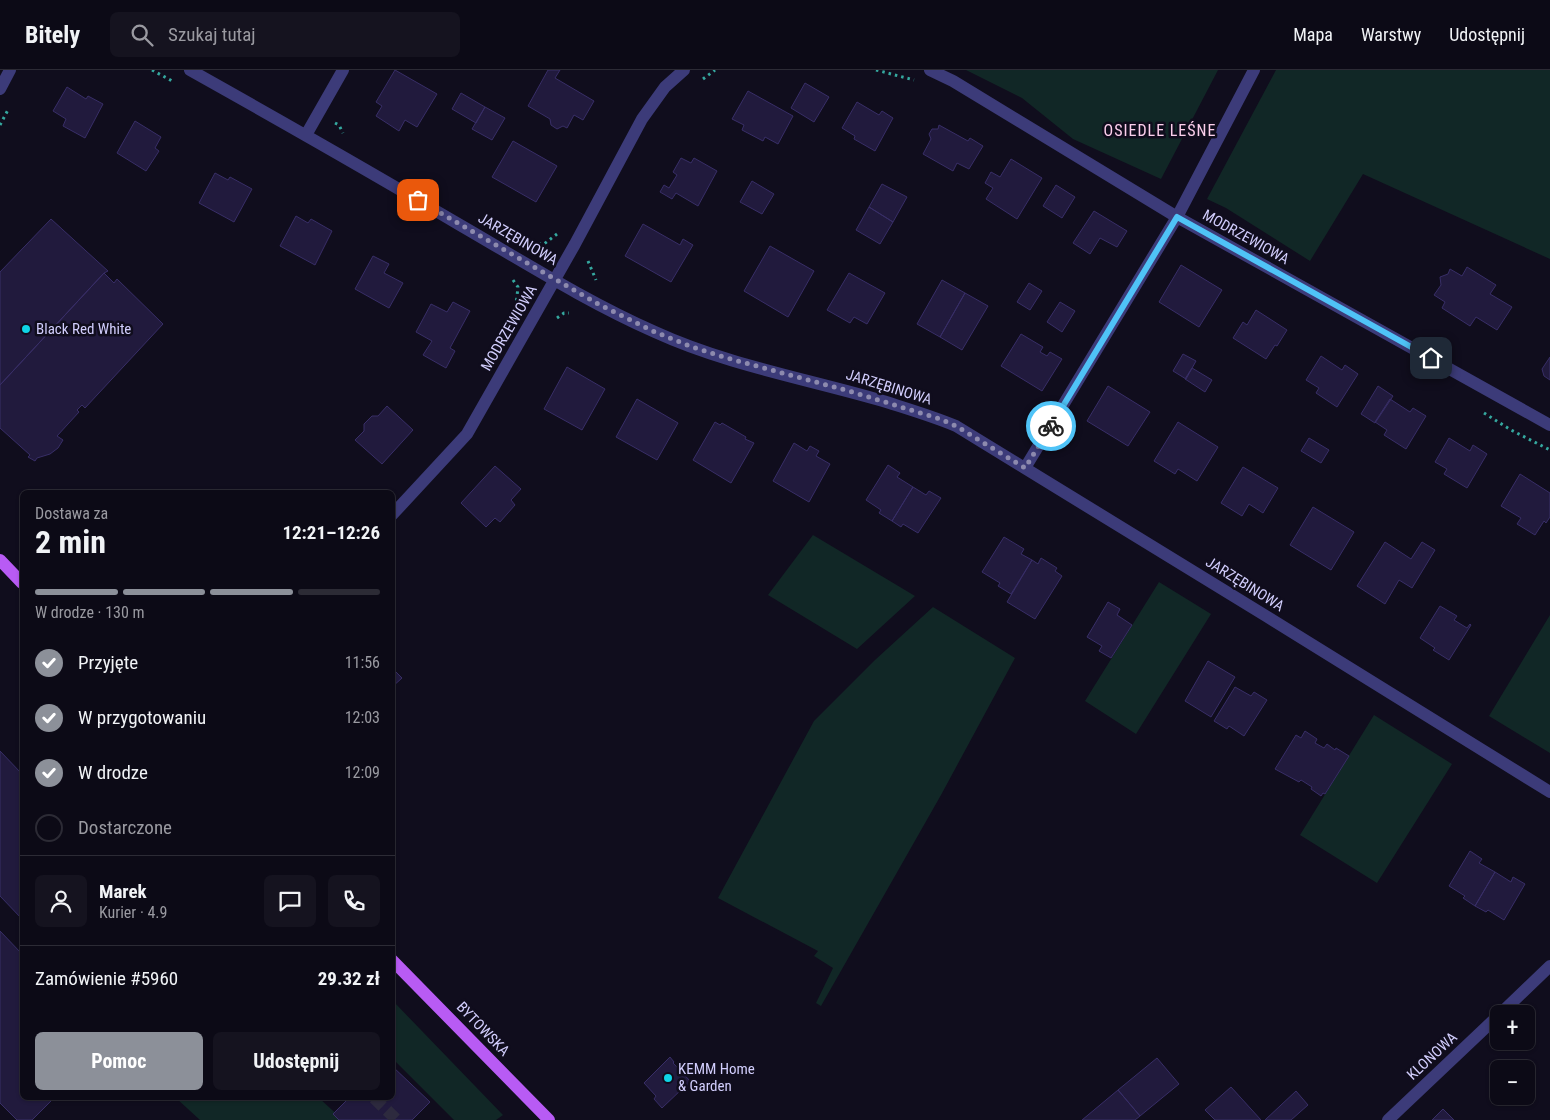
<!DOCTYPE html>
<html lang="pl">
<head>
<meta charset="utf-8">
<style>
  body { margin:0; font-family:"Roboto Condensed",sans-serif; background:#15131f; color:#f1f3f6; height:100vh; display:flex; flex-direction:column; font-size:19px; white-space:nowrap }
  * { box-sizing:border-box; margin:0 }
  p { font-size:16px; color:#9a9aa1 }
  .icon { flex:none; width:28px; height:28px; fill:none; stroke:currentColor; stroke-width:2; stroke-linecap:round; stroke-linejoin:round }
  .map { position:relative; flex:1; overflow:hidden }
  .panel { position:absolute; left:20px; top:420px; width:375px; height:610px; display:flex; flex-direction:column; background:#0c0a16; border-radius:8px; box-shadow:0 1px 4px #0004,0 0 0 1px #2c2b35 }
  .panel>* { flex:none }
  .fabs { position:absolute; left:1490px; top:935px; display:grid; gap:10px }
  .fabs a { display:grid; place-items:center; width:45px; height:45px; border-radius:8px; background:#0c0a16; box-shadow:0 1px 4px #0004,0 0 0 1px #2c2b35; font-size:25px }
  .pin { position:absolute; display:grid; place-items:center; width:42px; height:42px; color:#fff; margin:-21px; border-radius:10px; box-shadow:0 2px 8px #0006 }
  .courier { position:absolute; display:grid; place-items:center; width:50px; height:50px; margin:-25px; border:4px solid #4fc3f7; border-radius:50%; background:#fff; color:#222; box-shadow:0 1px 6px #0007 }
  .head em { font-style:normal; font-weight:700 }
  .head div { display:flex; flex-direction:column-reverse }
  .head { display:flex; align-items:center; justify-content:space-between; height:85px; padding:0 15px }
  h1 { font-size:32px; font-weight:700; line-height:38px }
  .bar { display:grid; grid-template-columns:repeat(4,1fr); gap:8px 5px; align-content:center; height:60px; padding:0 15px }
  .bar i { height:6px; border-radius:4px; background:#2c2b35 }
  .bar .current { background:#8c9099 }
  .bar p { grid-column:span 4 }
  .line { display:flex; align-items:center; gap:12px; padding:0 15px; border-top:1px solid #2c2b35 }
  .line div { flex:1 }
  .round { display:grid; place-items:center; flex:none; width:52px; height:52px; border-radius:8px; background:#15131f }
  ol { padding:0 15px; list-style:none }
  li { display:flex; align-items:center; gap:15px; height:55px }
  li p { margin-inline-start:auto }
  li .icon { padding:5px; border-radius:50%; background:#8c9099; color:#fff; stroke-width:4 }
  li:last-child { color:#9a9aa1 }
  li i { width:28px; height:28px; border:2px solid #2c2b35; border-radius:50% }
  .primary-button { display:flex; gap:10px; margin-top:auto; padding:10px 15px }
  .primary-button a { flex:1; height:58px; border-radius:8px; background:#8c9099; color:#fff; font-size:20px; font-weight:700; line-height:58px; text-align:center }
  .primary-button a+a { background:#15131f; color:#f1f3f6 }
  header { display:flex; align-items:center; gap:30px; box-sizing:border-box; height:70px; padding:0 25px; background:#0c0a16; border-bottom:1px solid #2c2b35 }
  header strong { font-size:24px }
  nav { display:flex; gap:28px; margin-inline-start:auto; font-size:18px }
  .search { width:350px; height:45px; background:#15131f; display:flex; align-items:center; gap:12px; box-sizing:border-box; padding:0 18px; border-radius:8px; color:#9a9aa1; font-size:19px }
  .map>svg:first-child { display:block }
</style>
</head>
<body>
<header>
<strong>Bitely</strong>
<div class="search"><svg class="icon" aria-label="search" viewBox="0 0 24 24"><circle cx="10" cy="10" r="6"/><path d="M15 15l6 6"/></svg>Szukaj tutaj</div>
<nav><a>Mapa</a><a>Warstwy</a><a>Udostępnij</a></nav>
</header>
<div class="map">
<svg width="1550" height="1050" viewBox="0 0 1550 1050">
  <rect width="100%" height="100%" fill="#100d1d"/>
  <path fill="#112726" d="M 966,0 L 1218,0 L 1161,109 L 1073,69 L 1022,28 Z
    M 1276,0 L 1550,0 L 1550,189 L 1363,104 L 1310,191 L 1226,138 L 1207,129 Z
    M 813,465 L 915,526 L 857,579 L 768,525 Z
    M 1159,512 L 1211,544 L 1136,664 L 1085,631 Z
    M 933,537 L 1015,588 L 941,725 L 821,936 L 816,933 L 833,898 L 814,886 L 818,881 L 718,828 L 814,651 L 875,590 Z
    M 1550,545 L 1550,683 L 1489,646 Z
    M 1374,645 L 1452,694 L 1377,813 L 1300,765 Z
    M 392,932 L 393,931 L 503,1045 L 496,1050 L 454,1050 L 393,989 Z
    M 176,1028 L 319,1028 L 343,1050 L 200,1050 Z"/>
  <path fill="#211a3d" stroke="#382e67" d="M 395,0 L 437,24 L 417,57 L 405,50 L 399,61 L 376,46 L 382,36 L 376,32 Z
    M 548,0 L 560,0 L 555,8 L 594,31 L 583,50 L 574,45 L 567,58 L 563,56 L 557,59 L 551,55 L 550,49 L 528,36 Z
    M 805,13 L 829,27 L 814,52 L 791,38 Z
    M 67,17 L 86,29 L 88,26 L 103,34 L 85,68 L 63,56 L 66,49 L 53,41 Z
    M 748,21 L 793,46 L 778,74 L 765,67 L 763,71 L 742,60 L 744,55 L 732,49 Z
    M 461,23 L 485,37 L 476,53 L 452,39 Z
    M 857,32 L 879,45 L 882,41 L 893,48 L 875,81 L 854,69 L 855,66 L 842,58 Z
    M 485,37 L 505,48 L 492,70 L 472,59 Z
    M 135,51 L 161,67 L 155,78 L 159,81 L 146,101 L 117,83 Z
    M 939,55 L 968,71 L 970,68 L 983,76 L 969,99 L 957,93 L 953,101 L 923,84 L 931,69 L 929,64 L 932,59 L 938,59 Z
    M 513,71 L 557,96 L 536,132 L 492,107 Z
    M 681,88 L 691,93 L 694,88 L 717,101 L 698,136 L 676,123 L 672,129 L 660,122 L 664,115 L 669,118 L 677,105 L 673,102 Z
    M 1011,89 L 1042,108 L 1017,149 L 986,129 L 993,118 L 985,113 L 991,102 L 1000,107 Z
    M 215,103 L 228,110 L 230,107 L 252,119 L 234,152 L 199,133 Z
    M 752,111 L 774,124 L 762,144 L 740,132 Z
    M 882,114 L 907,127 L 893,152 L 869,137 Z
    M 1056,115 L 1075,127 L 1062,148 L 1043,136 Z
    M 869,137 L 893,152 L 880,174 L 856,160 Z
    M 1094,141 L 1127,161 L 1117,177 L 1100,168 L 1090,184 L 1073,173 Z
    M 296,146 L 308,153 L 311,149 L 332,161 L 315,195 L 280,176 Z
    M 51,149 L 108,201 L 104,203 L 0,315 L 0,202 Z
    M 643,154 L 680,175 L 683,169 L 693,175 L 671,212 L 625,186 Z
    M 770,176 L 814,201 L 788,247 L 744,221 Z
    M 373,186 L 389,194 L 384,203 L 403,213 L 389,238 L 355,219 Z
    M 1181,195 L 1222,220 L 1199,257 L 1159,232 Z
    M 1467,197 L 1496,215 L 1490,224 L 1512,237 L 1497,260 L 1476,247 L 1470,256 L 1442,238 L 1445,232 L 1434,225 L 1441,215 L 1440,207 L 1448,204 L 1450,199 L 1462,206 Z
    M 104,203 L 114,213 L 117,209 L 163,254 L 85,338 L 82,335 L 77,340 L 79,342 L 57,366 L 63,370 L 58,378 L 50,384 L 37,388 L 35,391 L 28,387 L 30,385 L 0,358 L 0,315 Z
    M 849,203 L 885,223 L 867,254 L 854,247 L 850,253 L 827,240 Z
    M 942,210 L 965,223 L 940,267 L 917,254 Z
    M 1029,213 L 1042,221 L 1030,240 L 1017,232 Z
    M 965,223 L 988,236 L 962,280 L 940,267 Z
    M 453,232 L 470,241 L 450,278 L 455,281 L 446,298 L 423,285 L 432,271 L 416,262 L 431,234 L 447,242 Z
    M 1060,232 L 1075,241 L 1062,262 L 1047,252 Z
    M 1256,240 L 1287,260 L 1277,276 L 1275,275 L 1266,289 L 1233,268 L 1243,252 L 1247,255 Z
    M 1021,264 L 1043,277 L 1040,282 L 1047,286 L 1050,282 L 1062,289 L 1042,321 L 1001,296 Z
    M 1183,284 L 1196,291 L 1186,309 L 1173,301 Z
    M 1321,286 L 1342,300 L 1345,295 L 1358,304 L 1337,337 L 1316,323 L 1319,318 L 1306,310 Z
    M 1550,287 L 1550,310 L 1544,306 L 1542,299 Z
    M 567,297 L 605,319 L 582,360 L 544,339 Z
    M 1192,298 L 1212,310 L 1205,322 L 1185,309 Z
    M 1108,316 L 1150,342 L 1128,376 L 1087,351 Z
    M 1378,316 L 1393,326 L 1375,353 L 1361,344 Z
    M 637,329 L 678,353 L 657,390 L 616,367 Z
    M 1390,329 L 1410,342 L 1413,338 L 1426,346 L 1406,379 L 1384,365 L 1387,360 L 1375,352 Z
    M 387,336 L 413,360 L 382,394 L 355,370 L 364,361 L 364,354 L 372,346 L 378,346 Z
    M 715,352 L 720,355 L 722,353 L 746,367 L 745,369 L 754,373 L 731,413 L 693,390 Z
    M 1178,352 L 1218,377 L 1197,411 L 1178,399 L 1175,404 L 1154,391 Z
    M 1309,368 L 1329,380 L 1321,393 L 1301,381 Z
    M 1449,368 L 1470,381 L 1473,375 L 1487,384 L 1467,418 L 1444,404 L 1447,399 L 1435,392 Z
    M 794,373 L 807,381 L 810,376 L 819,381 L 816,386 L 830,394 L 809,432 L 773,411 Z
    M 888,395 L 900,403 L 897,407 L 913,417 L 892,451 L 879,443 L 881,440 L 866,430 Z
    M 495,396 L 521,419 L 511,430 L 515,435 L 500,452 L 495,448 L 486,457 L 461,433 Z
    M 1243,397 L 1278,418 L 1263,443 L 1249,434 L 1242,446 L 1221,433 Z
    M 1520,404 L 1550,423 L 1550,447 L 1546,453 L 1544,451 L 1535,465 L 1517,454 L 1521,448 L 1501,436 Z
    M 913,417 L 926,425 L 929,421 L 941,428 L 918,463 L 903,454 L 901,457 L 892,451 Z
    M 1313,437 L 1354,462 L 1331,500 L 1290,475 Z
    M 1004,467 L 1024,479 L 1021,484 L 1032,490 L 1011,524 L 998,516 L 1000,513 L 982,502 Z
    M 1385,472 L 1411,489 L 1422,472 L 1435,480 L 1412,518 L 1399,510 L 1385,534 L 1357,516 Z
    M 1041,488 L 1057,498 L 1055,501 L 1062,506 L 1035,549 L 1007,532 L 1032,490 L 1038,494 Z
    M 1108,532 L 1120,539 L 1117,545 L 1132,555 L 1111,588 L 1099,581 L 1102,576 L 1087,567 Z
    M 1440,536 L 1457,546 L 1454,550 L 1467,558 L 1470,554 L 1471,555 L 1449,590 L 1433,580 L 1435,578 L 1420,568 Z
    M 1208,591 L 1235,607 L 1211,647 L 1185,631 Z
    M 392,598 L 402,608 L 392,617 Z
    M 1235,617 L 1251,626 L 1254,622 L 1267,630 L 1244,666 L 1229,656 L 1227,659 L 1214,651 Z
    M 1305,661 L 1317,669 L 1315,673 L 1324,678 L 1327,674 L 1335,680 L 1336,678 L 1349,686 L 1325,724 L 1323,723 L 1321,726 L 1311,719 L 1312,717 L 1301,710 L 1299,712 L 1275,699 L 1296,665 L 1301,668 Z
    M 0,681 L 22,704 L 22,849 L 0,826 Z
    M 1470,781 L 1482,789 L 1479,793 L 1495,802 L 1475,836 L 1463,828 L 1465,826 L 1449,816 Z
    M 1495,802 L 1511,812 L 1513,807 L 1525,814 L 1504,850 L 1488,840 L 1486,842 L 1475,836 Z
    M 0,861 L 22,884 L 22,1028 L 54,1028 L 32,1050 L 17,1050 L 0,1033 Z
    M 670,987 L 674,992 L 673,993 L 692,1013 L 684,1020 L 683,1018 L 662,1038 L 654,1029 L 656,1026 L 644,1013 Z
    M 1157,988 L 1179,1014 L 1140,1046 L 1118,1020 Z
    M 392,996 L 430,1032 L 412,1050 L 339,1050 L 333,1044 L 349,1028 L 392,1028 Z
    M 1231,1017 L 1261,1050 L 1215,1050 L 1205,1040 Z
    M 1118,1020 L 1140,1046 L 1135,1050 L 1082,1050 Z
    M 1296,1021 L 1308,1035 L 1291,1050 L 1265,1050 Z
    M 1443,1039 L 1454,1050 L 1432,1050 Z"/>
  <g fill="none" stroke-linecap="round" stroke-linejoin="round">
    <path stroke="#2d2a3e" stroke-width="12" stroke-dasharray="12 6" stroke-linecap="butt" d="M 374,1028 L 397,1050"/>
    <path stroke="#35a89f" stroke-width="3" stroke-dasharray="2.5 4" stroke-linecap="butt" d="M 152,0 L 174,12
      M 876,0 L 914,10
      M 703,9 L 715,0
      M 335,53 L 339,55 L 343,63
      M 0,55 L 9,38
      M 532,173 L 544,174 L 557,164
      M 588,191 L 596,210
      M 513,210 L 518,217 L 516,235
      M 557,248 L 564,243 L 569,243
      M 1484,343 L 1511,360 L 1550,380"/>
    <path stroke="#3c3b79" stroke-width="12" d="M 190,0 C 281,51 371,102 460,155 C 524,192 587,232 655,262 C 727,295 808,309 883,331 C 908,339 932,346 956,356 L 1266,546 L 1550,722
      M 930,0 L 953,11 L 1177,147 L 1550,355
      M 0,19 L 10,0
      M 306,65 L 343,0
      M 1025,398 L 1177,147 L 1254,0
      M 392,445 L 467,364 L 575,174 L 642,49 L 665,17 L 684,0
      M 1500,944 L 1550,896
      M 1388,1050 L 1499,945"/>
    <path stroke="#b85bf4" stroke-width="12" d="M 0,490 L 22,513
      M 392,890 L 549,1050"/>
  </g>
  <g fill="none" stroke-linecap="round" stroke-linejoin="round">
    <path stroke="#8d8aae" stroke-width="5" stroke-dasharray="0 9" d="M 418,130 L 600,235 L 655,262 L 692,277 L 727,288 L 849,321 L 940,349 L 956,356 L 1025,398 L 1051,356"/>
    <path stroke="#4fc3f7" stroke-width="6" d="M 1051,356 L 1177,147 L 1431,288"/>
  </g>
  <g fill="#0fd4e6" stroke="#100d1d" stroke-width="2">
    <circle cx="26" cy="259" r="5"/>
    <circle cx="668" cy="1008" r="5"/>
  </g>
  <g text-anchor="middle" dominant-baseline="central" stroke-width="5" stroke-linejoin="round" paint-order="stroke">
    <g font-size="15" fill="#d1cdfc" stroke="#100d1d">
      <text transform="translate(1246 167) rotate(29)">MODRZEWIOWA</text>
      <text transform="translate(518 169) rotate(30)">JARZĘBINOWA</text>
      <text transform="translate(509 258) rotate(-60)">MODRZEWIOWA</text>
      <text transform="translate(889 317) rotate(17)">JARZĘBINOWA</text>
      <text transform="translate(1245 514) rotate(32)">JARZĘBINOWA</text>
      <text transform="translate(483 959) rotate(46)">BYTOWSKA</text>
      <text transform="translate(1432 986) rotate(-43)">KLONOWA</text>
    </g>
    <g font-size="15" fill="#d1cdfc" stroke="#100d1d" text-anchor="start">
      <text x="36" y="259">Black Red White</text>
      <text x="678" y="999">KEMM Home<tspan x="678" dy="17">&amp; Garden</tspan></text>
    </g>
    <g font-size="16" letter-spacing="1" fill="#fccfec" stroke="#100d1d">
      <text x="1160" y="60">OSIEDLE LEŚNE</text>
    </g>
  </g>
</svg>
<div class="fabs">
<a>+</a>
<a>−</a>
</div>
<div class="pin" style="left:418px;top:130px;background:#ea580c"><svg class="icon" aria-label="bag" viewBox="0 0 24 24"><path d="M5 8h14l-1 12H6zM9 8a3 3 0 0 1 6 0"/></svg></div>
<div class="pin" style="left:1431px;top:288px;background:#1f2937"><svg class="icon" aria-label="home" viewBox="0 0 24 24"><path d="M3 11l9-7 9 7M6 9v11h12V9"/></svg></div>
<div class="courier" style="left:1051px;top:356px"><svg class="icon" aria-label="bike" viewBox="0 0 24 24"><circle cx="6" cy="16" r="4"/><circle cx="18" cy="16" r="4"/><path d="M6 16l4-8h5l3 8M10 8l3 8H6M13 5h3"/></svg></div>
<section class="panel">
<div class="head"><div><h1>2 min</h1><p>Dostawa za</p></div><em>12:21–12:26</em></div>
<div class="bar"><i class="current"></i><i class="current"></i><i class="current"></i><i></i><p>W drodze · 130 m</p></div>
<ol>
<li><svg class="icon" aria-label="check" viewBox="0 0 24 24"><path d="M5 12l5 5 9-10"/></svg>Przyjęte<p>11:56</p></li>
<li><svg class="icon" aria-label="check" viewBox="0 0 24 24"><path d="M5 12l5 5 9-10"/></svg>W przygotowaniu<p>12:03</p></li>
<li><svg class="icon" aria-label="check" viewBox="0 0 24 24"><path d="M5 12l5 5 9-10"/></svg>W drodze<p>12:09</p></li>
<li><i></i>Dostarczone</li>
</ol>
<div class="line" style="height:90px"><a class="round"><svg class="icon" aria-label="person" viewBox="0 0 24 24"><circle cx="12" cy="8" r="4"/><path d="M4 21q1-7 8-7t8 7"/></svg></a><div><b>Marek</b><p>Kurier · 4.9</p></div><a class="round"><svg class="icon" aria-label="chat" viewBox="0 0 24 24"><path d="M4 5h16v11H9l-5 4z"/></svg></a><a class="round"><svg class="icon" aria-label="phone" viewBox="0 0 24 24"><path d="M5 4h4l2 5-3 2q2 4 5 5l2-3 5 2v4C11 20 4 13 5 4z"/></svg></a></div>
<div class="line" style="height:65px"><div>Zamówienie #5960</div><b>29.32 zł</b></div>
<div class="primary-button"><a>Pomoc</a><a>Udostępnij</a></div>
</section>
</div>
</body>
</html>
